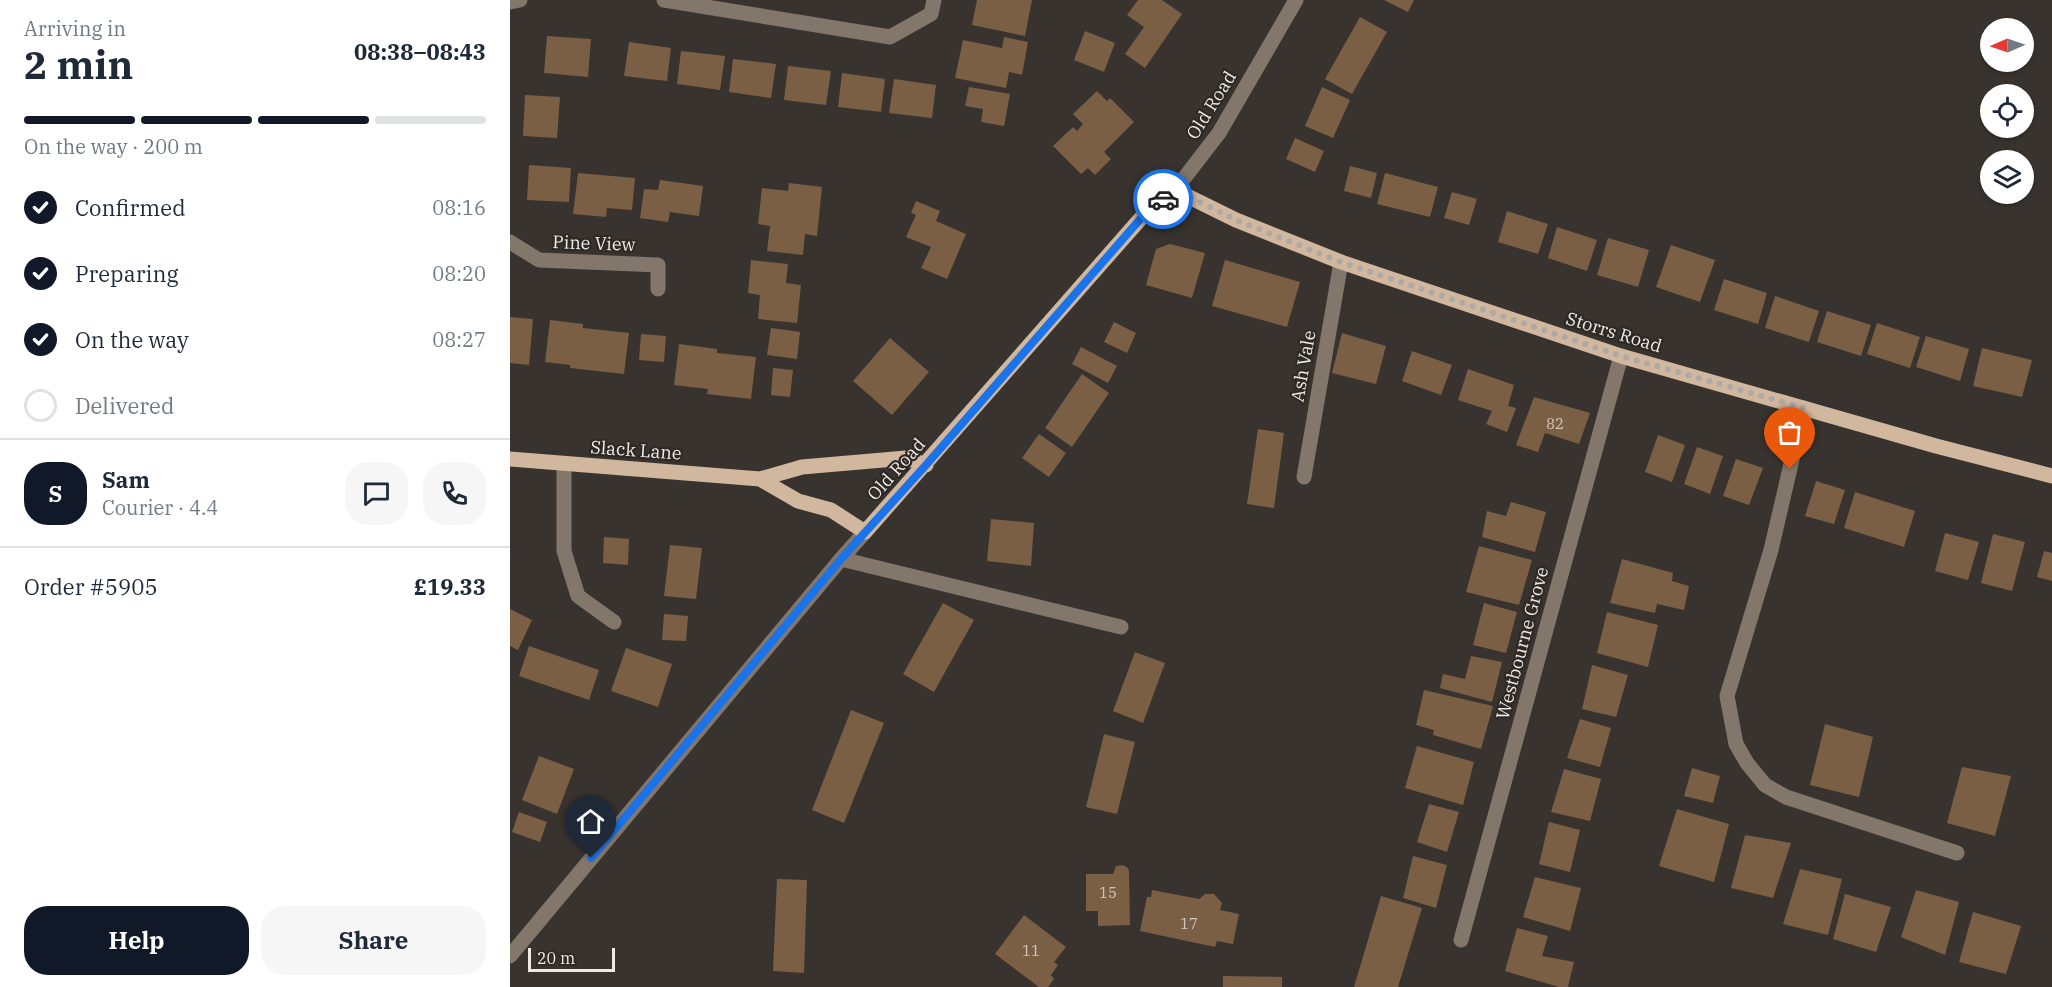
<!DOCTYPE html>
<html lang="en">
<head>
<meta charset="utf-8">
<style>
  body { margin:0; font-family:"IBM Plex Serif",serif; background:#f6f6f7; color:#1f2937; height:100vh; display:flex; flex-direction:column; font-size:22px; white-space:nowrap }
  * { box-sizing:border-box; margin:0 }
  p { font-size:20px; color:#747a83 }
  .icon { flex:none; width:33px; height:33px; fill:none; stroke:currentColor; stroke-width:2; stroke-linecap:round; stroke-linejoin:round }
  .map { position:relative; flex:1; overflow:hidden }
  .drawer { display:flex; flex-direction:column; background:#fff; width:510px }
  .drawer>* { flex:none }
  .needle { width:39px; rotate:268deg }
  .buttons { position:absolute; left:1470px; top:18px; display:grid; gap:12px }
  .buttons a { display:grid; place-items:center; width:54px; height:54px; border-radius:50%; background:#fff; box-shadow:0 2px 4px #0004; font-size:30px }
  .scale { position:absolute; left:18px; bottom:15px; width:87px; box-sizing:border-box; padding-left:6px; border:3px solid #ece9e6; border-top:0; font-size:16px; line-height:21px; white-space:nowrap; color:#ece9e6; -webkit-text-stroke:4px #2e2924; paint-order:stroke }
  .pin { position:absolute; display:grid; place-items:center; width:51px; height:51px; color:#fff; margin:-62px -26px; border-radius:50% 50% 50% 0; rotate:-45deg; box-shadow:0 0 6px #0007 }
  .pin .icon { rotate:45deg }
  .courier { position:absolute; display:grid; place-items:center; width:60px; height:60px; margin:-30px; border:4px solid #1a73e8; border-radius:50%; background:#fff; color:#222; box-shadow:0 2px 8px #0007 }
  .head em { font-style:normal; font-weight:700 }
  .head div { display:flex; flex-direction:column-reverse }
  .head { display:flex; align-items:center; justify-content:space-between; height:102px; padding:0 24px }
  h1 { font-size:39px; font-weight:700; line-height:45px }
  .bar { display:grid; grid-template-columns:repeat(4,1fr); gap:9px 6px; align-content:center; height:72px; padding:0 24px }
  .bar i { height:8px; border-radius:4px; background:#e0e1e3 }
  .bar .active { background:#111827 }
  .bar p { grid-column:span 4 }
  .line { display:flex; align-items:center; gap:15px; padding:0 24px; border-top:2px solid #e0e1e3 }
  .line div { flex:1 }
  .round { display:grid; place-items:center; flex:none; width:63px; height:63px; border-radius:24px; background:#f6f6f7 }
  ol { padding:0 24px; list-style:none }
  li { display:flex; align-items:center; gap:18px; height:66px }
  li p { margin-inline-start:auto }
  li .icon { padding:6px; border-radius:50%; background:#111827; color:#fff; stroke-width:4 }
  li:last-child { color:#747a83 }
  li i { width:33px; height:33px; border:3px solid #e0e1e3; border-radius:50% }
  .button { display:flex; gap:12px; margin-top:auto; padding:12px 24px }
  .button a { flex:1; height:69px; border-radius:24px; background:#111827; color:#fff; font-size:24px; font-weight:700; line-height:69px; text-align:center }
  .button a+a { background:#f6f6f7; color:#1f2937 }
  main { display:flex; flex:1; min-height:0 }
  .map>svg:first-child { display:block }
</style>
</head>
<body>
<main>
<section class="drawer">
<div class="head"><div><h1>2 min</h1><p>Arriving in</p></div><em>08:38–08:43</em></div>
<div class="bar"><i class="active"></i><i class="active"></i><i class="active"></i><i></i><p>On the way · 200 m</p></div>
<ol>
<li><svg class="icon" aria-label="check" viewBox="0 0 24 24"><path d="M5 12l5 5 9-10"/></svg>Confirmed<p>08:16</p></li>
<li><svg class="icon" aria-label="check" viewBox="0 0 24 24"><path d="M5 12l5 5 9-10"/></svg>Preparing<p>08:20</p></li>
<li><svg class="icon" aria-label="check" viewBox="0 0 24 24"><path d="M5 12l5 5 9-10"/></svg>On the way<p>08:27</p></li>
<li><i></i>Delivered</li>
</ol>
<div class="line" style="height:108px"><b class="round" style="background:#111827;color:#fff">S</b><div><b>Sam</b><p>Courier · 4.4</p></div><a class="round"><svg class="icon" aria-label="chat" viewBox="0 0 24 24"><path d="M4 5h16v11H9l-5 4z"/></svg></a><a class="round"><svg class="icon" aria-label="phone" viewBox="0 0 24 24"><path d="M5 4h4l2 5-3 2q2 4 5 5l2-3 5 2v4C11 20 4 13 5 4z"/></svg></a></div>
<div class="line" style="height:78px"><div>Order #5905</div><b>£19.33</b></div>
<div class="button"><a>Help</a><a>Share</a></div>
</section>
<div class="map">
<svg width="1542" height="987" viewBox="0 0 1542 987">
  <rect width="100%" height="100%" fill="#38332e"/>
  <path fill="#7b5f45" d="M 467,0 L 522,0 L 515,36 L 462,25 Z
    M 628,0 L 652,0 L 672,14 L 635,68 L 615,54 L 634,27 L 617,15 Z
    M 874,0 L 904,0 L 898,12 Z
    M 850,17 L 877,32 L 842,94 L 815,79 Z
    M 575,31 L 605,43 L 594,72 L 564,60 Z
    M 37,36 L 81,39 L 78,77 L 34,73 Z
    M 494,37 L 518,42 L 512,75 L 499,72 L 496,88 L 445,78 L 453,40 L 492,48 Z
    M 119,42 L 161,48 L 157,81 L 114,76 Z
    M 171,51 L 215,56 L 210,90 L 167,84 Z
    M 223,59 L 266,64 L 261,98 L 219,92 Z
    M 278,66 L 321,71 L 316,105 L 274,100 Z
    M 332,73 L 375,79 L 371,112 L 328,107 Z
    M 384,79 L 426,85 L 422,118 L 379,113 Z
    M 459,87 L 500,94 L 494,126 L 471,122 L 473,109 L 455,106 Z
    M 812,87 L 840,100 L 823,138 L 795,126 Z
    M 587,91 L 597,101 L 600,98 L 624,122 L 594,152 L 601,159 L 585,175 L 578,168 L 571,174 L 543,146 L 563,127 L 567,131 L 573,124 L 563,114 Z
    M 15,95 L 50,97 L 47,138 L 13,136 Z
    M 785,138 L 814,151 L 805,172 L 776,159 Z
    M 19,165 L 61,168 L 59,202 L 17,200 Z
    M 840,166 L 867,173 L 861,198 L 834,191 Z
    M 68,173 L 125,178 L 122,210 L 97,208 L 96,217 L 63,214 Z
    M 875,173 L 928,187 L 920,217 L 867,204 Z
    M 150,180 L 193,186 L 189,216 L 160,212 L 158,222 L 130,218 L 134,189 L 148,190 Z
    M 279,183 L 312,187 L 307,236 L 295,234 L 293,255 L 257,251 L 260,226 L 248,224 L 252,188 L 278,191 Z
    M 942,192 L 967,199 L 959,225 L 934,218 Z
    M 406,201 L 430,211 L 426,221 L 456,234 L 437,279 L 411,268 L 421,247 L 396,237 L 406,215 L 401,213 Z
    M 997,211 L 1038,224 L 1028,254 L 988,242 Z
    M 1047,227 L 1087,240 L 1077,271 L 1038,258 Z
    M 1098,238 L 1139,250 L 1128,287 L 1087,275 Z
    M 660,244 L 695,253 L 682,298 L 636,285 L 646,249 Z
    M 1161,245 L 1205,260 L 1190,302 L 1146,287 Z
    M 241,260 L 278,264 L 276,283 L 291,285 L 287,323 L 248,319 L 250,295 L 238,293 Z
    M 715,260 L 790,282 L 777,327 L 702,306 Z
    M 1214,279 L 1257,293 L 1248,324 L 1204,310 Z
    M 1265,296 L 1309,311 L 1299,342 L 1255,328 Z
    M 1317,311 L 1361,325 L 1351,356 L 1307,342 Z
    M 0,317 L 23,319 L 19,365 L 0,363 Z
    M 40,320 L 73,324 L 73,328 L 119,333 L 114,374 L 60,368 L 60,365 L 35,362 Z
    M 604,322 L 626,333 L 617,353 L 594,342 Z
    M 1367,323 L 1410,337 L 1400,368 L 1357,354 Z
    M 261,328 L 290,332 L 287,359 L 257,355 Z
    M 832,333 L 876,346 L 866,384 L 822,373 Z
    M 131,334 L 156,336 L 154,362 L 129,360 Z
    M 1416,336 L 1459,349 L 1450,381 L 1406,367 Z
    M 380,338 L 419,372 L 382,415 L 343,381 Z
    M 169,344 L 207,349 L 207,353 L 246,357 L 241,399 L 197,394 L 198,389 L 164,385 Z
    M 571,347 L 607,366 L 598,383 L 562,364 Z
    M 1472,348 L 1522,360 L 1512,397 L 1463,386 Z
    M 902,351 L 942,365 L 931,395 L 892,381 Z
    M 263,368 L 283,370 L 280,397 L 261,395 Z
    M 958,369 L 1004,385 L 998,406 L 1006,408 L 997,432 L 976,424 L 982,411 L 948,400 Z
    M 572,374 L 599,393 L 562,447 L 535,428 Z
    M 1024,397 L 1080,413 L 1069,444 L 1035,433 L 1028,452 L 1006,445 Z
    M 748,429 L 774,433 L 764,508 L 737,504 Z
    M 529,434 L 556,453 L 539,477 L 512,458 Z
    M 1148,435 L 1175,445 L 1162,482 L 1135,472 Z
    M 1187,447 L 1213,456 L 1200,494 L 1174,484 Z
    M 1226,459 L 1253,468 L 1239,505 L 1213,496 Z
    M 1306,481 L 1335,490 L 1324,524 L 1295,516 Z
    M 1345,492 L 1405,511 L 1394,547 L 1334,528 Z
    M 1001,502 L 1036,512 L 1025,552 L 972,537 L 977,511 L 996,516 Z
    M 481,519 L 524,523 L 521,566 L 477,561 Z
    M 1435,533 L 1469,542 L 1458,580 L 1425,571 Z
    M 1483,534 L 1515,542 L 1502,591 L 1471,583 Z
    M 94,537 L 119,539 L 118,565 L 93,563 Z
    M 160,545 L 192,548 L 186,599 L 154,596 Z
    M 969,546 L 1022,560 L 1009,605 L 956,592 Z
    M 1534,551 L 1542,553 L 1542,581 L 1527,577 Z
    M 1112,559 L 1163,573 L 1162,581 L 1179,586 L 1174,610 L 1147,604 L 1145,613 L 1100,603 Z
    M 433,603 L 464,620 L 424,692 L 393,674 Z
    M 974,603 L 1007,612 L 996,653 L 963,645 Z
    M 0,609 L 22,620 L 8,650 L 0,646 Z
    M 1097,612 L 1148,625 L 1138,667 L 1087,653 Z
    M 154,614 L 178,616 L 176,641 L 152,640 Z
    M 19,646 L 89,670 L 79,700 L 9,676 Z
    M 116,648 L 162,664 L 148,707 L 101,691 Z
    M 625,652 L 655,663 L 633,723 L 603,711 Z
    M 961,656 L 992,662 L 982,702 L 930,688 L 933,674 L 955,679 Z
    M 1082,665 L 1118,675 L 1106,717 L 1072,709 Z
    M 914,690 L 983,706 L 971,749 L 923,735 L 924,730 L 906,725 Z
    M 341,710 L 374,723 L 334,823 L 302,810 Z
    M 1070,719 L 1101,728 L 1090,767 L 1057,758 Z
    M 1315,724 L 1363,737 L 1349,797 L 1300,785 Z
    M 594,734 L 625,742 L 607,814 L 576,807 Z
    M 907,746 L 964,762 L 953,805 L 895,788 Z
    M 29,756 L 64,769 L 47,814 L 12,800 Z
    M 1452,767 L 1501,776 L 1485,836 L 1437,823 Z
    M 1182,768 L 1210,776 L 1203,803 L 1174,796 Z
    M 1054,769 L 1091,779 L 1080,821 L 1041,812 Z
    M 919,804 L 949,812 L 937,852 L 907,842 Z
    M 1167,809 L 1219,824 L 1204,882 L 1149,866 Z
    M 9,812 L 37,822 L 30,842 L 2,832 Z
    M 1039,822 L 1070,830 L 1060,872 L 1029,864 Z
    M 1235,835 L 1281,843 L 1263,898 L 1221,888 Z
    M 903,856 L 937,865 L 926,908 L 893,898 Z
    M 613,865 L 618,868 L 619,872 L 620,925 L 588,926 L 588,911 L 576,911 L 576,874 L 603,874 L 606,866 Z
    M 1290,869 L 1332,879 L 1318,935 L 1273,924 Z
    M 1025,877 L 1071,888 L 1060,931 L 1013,917 Z
    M 267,879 L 297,880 L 294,973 L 263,971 Z
    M 642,890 L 689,899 L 695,894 L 704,894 L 712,903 L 710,910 L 729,914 L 723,944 L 707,941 L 705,947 L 630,931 L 637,897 L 641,897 Z
    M 1406,890 L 1449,902 L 1435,955 L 1391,937 Z
    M 1335,894 L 1381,907 L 1366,952 L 1323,939 Z
    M 871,896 L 912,908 L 888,987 L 844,987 Z
    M 1463,912 L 1511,926 L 1496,974 L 1449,962 Z
    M 514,915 L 556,947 L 544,962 L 548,965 L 541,975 L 544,979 L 538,987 L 529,987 L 485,954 Z
    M 1007,928 L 1038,936 L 1032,956 L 1064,962 L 1058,987 L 1049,987 L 995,971 Z
    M 713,976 L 772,977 L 772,987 L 713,987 Z"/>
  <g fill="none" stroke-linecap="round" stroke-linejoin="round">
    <path stroke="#83766a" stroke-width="15" d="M 154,0 L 380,37 L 421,14 L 424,0
      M 0,2 L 10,0
      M 665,190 L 709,133 L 786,0
      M 0,242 L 29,260 L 148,265 L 148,289
      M 1294,408 L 1261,550 L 1217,696 L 1226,744 L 1237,763 L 1255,785 L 1276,797 L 1447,853
      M 54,464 L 54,551 L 68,596 L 104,622
      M 794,477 L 831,262
      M 331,559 L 611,627
      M 951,940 L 1111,356
      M 0,956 L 331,559 L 355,532"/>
    <path stroke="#d2b79f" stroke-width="15" d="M 0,459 L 250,479 L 292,467 L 396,458 L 416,465
      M 250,479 L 288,501 L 321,510 L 355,532 L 639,209 L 665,190 L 726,220 L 831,262 L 1111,356 L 1426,446 L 1542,476"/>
  </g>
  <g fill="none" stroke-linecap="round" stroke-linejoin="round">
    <path stroke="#ada9a6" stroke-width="6" stroke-dasharray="0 10.8" d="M 653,199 L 666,190 L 726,220 L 831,262 L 1111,356 L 1294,408 L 1280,469"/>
    <path stroke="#1a73e8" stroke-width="8" d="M 81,858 L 331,559 L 416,465 L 639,209 L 653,199"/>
  </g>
  <g text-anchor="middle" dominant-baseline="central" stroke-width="4.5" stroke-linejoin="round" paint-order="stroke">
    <g font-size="15" fill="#d0c6be">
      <text x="1045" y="423">82</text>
      <text x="598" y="892">15</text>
      <text x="679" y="923">17</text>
      <text x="521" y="950">11</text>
    </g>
    <g font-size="18" fill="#ece9e6" stroke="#2e2924">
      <text transform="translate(701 105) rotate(-58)">Old Road</text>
      <text transform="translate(84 243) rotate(2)">Pine View</text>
      <text transform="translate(1104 332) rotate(17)">Storrs Road</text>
      <text transform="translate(793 366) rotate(-80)">Ash Vale</text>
      <text transform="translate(126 450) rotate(4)">Slack Lane</text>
      <text transform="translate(386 469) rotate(-48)">Old Road</text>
      <text transform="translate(1012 643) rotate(-75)">Westbourne Grove</text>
    </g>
  </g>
</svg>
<div class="buttons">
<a><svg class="needle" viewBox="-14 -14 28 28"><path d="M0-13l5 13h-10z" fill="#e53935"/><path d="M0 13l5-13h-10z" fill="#747a83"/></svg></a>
<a><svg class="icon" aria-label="locate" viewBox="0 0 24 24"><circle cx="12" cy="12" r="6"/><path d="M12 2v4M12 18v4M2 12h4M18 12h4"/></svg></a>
<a><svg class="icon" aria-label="layers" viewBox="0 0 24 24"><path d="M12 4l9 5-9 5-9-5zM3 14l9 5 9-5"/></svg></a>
</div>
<div class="scale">20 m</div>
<div class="pin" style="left:1280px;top:469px;background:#ea580c"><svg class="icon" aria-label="bag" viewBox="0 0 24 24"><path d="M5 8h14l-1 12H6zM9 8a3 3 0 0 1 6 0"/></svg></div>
<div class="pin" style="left:81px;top:858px;background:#1f2937"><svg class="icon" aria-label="home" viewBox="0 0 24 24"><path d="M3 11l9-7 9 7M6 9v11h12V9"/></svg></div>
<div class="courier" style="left:653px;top:199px"><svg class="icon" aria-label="car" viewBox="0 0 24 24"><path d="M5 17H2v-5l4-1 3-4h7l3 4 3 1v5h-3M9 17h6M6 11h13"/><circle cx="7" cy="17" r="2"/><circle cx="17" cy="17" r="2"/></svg></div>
</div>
</main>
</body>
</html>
